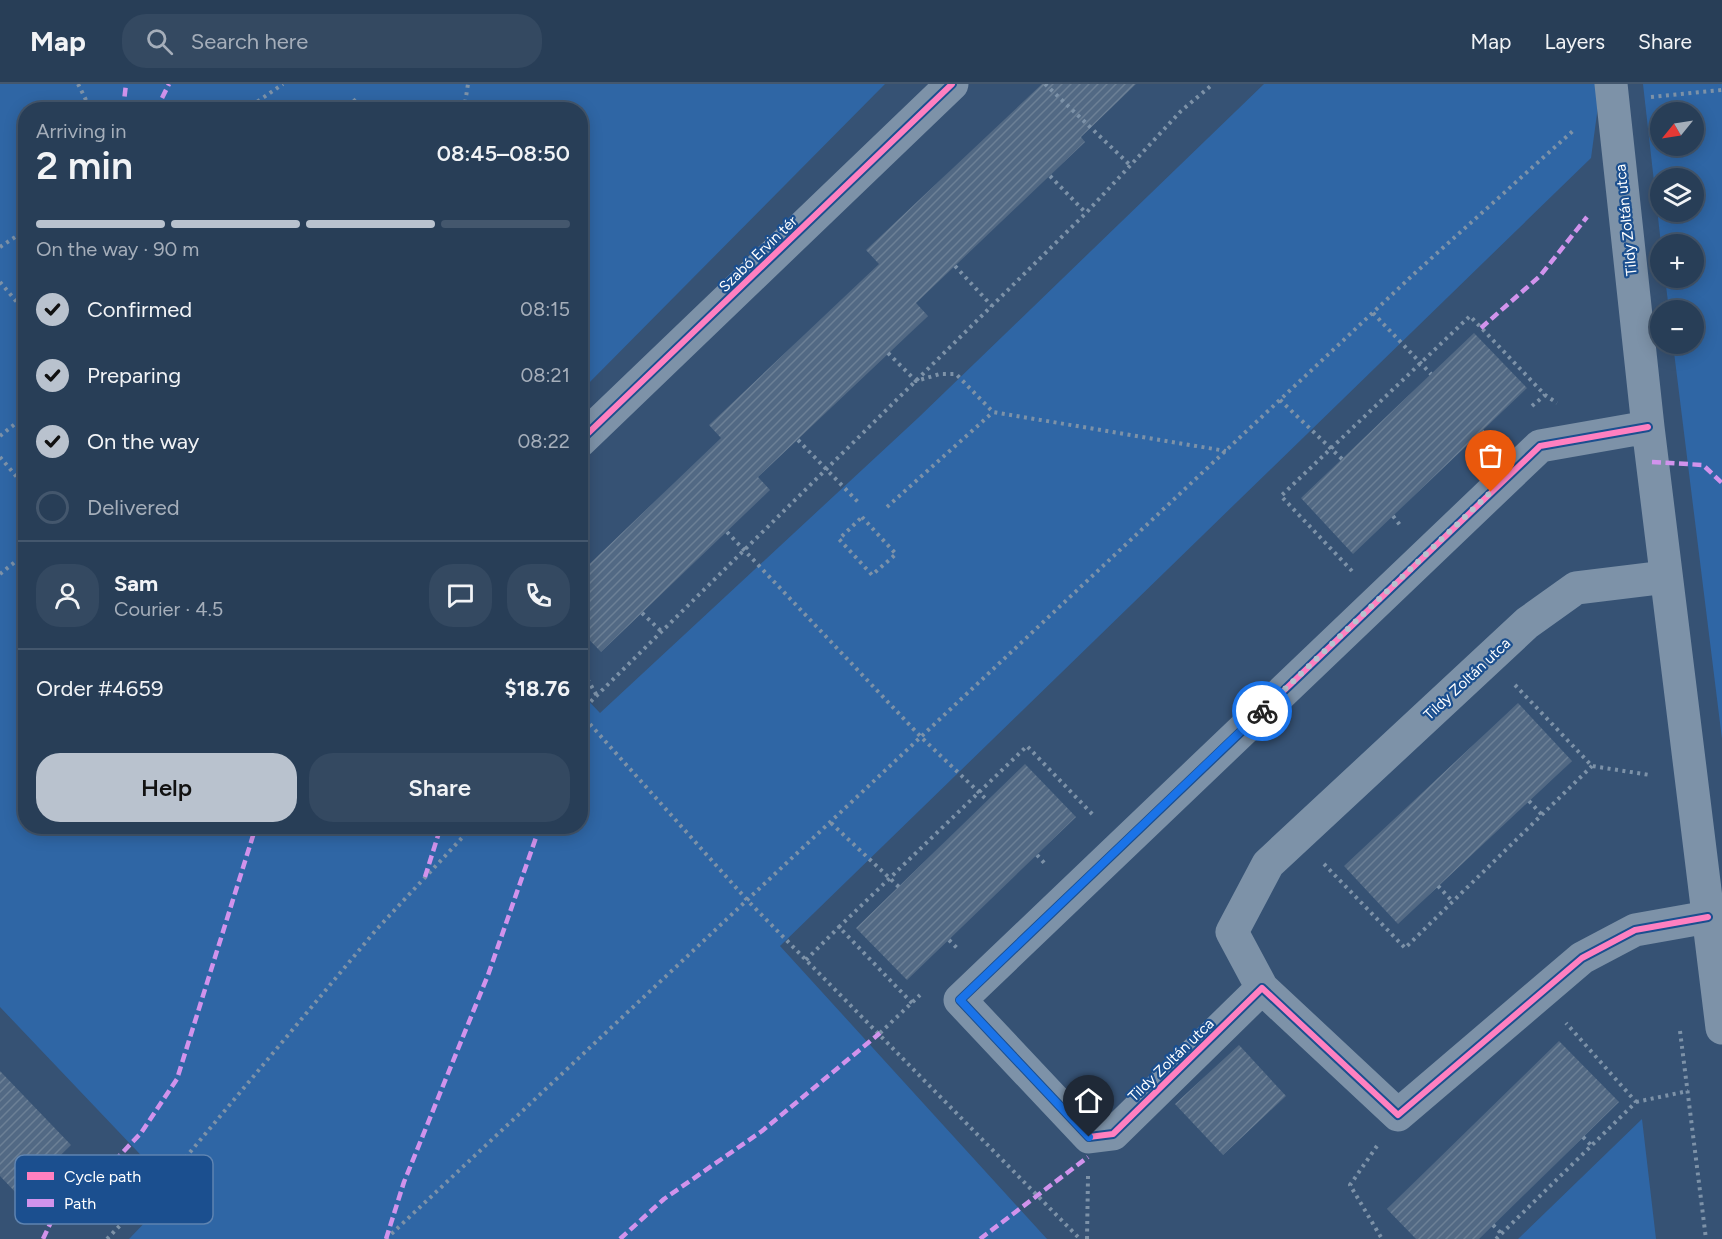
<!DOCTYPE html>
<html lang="en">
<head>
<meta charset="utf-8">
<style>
  body { margin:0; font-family:Figtree,sans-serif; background:#344961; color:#f1f3f6; height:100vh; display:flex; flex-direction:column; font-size:22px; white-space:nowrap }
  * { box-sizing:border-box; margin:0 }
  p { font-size:20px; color:#a5aeba }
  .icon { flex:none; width:33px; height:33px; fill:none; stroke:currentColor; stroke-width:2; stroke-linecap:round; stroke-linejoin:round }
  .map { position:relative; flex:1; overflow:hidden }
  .sheet { position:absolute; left:18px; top:18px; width:570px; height:732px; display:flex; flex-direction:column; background:#283e57; border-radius:24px; box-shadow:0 3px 15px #0003,0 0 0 2px #44576d }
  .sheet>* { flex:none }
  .needle { width:39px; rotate:240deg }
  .buttons { position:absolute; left:1650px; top:18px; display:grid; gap:12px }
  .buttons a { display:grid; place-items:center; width:54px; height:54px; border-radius:50%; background:#283e57; box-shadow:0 3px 15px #0003,0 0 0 2px #44576d; font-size:30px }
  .pin { position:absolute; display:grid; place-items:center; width:51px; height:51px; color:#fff; margin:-62px -26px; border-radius:50% 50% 50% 0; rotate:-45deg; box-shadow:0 0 6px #0007 }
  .pin .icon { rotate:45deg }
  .courier { position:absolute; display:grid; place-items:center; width:60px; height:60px; margin:-30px; border:4px solid #1a73e8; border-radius:50%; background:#fff; color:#222; box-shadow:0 2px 8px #0007 }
  .headline em { font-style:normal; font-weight:600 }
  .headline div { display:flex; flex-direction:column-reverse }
  .headline { display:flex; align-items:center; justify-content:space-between; height:102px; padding:0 18px }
  h1 { font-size:39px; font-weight:600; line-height:45px }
  .bar { display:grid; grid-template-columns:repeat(4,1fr); gap:9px 6px; align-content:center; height:72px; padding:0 18px }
  .bar i { height:8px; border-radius:4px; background:#44576d }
  .bar .active { background:#b9c2ce }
  .bar p { grid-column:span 4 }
  .line { display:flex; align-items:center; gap:15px; padding:0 18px; border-top:2px solid #44576d }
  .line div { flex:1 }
  .round { display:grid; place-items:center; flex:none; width:63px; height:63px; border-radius:24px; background:#344961 }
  ol { padding:0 18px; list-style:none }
  li { display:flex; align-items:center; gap:18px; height:66px }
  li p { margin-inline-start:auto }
  li .icon { padding:6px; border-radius:50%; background:#b9c2ce; color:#111; stroke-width:4 }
  li:last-child { color:#a5aeba }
  li i { width:33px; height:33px; border:3px solid #44576d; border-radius:50% }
  .cta { display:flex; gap:12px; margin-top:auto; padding:12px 18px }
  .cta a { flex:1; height:69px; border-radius:24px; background:#b9c2ce; color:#111; font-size:24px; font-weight:600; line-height:69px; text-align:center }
  .cta a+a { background:#344961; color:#f1f3f6 }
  header { display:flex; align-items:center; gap:36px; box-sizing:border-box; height:84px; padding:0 30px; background:#283e57; border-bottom:2px solid #44576d }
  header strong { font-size:28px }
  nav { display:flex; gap:33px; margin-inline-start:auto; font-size:21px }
  .search { width:420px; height:54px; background:#344961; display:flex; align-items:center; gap:15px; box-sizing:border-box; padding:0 21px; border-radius:24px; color:#a5aeba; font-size:22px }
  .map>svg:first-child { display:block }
</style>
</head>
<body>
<header>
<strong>Map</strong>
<div class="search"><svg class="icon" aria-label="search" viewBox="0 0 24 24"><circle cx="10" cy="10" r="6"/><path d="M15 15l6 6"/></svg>Search here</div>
<nav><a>Map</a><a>Layers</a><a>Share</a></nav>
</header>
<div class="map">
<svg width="1722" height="1155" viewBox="0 0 1722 1155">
  <defs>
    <pattern id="building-hatch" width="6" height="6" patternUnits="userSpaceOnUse" patternTransform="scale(1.5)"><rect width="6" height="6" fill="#526984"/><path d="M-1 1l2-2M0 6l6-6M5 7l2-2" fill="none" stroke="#6c8096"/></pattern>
  </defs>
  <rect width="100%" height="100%" fill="#365274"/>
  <path fill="#2f66a5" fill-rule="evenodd" d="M 0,0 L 885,0 L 581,307 L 580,26 L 26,26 L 26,742 L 580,742 L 581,609 L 600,629 L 918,334 L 1264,0 L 1596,0 L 1599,15 L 1591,74 L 780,862 L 1047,1155 L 129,1155 L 175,1107 L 0,923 Z
    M 1643,0 L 1722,0 L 1722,655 L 1673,260 L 1694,260 L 1694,226 L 1669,226 L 1665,194 L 1694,194 L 1694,160 L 1661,160 ZM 1694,28 L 1694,62 L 1660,62 L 1660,28 ZM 1694,94 L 1694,128 L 1660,128 L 1660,94 Z
    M 1642,1035 L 1656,1155 L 1518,1155 Z"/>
  <path fill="url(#building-hatch)" d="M 1042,0 L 1136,0 L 1081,53 L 1085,58 L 916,219 L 928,232 L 758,393 L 770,406 L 601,568 L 580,546 L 580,489 L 721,354 L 709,341 L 879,180 L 866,166 Z
    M 1474,249 L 1527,304 L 1353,470 L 1301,414 Z
    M 1518,619 L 1572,677 L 1398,840 L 1344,782 Z
    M 1025,680 L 1076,733 L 907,896 L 856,844 Z
    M 1559,957 L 1619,1018 L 1479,1155 L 1416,1155 L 1387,1125 Z
    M 1239,961 L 1286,1012 L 1223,1071 L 1175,1020 Z
    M 0,987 L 71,1061 L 19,1112 L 0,1092 Z"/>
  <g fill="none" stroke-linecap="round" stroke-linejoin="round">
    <path stroke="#7d92a8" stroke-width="4" stroke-dasharray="3 4.5" stroke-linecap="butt" d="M 78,0 L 91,26
      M 1045,0 L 1131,82
      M 1651,13 L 1722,6
      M 245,26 L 283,0
      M 343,26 L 353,15 L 363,26
      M 464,26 L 468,0
      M 1050,92 L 1086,129
      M 0,163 L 26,146
      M 955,182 L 992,222
      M 0,198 L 26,229
      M 1373,229 L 1431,290
      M 888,269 L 916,297 L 940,290 L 956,290 L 993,328 L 1226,367
      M 1280,316 L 1342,375
      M 1532,322 L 1545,311
      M 1482,347 L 1490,356
      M 0,352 L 26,331
      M 798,356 L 859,419
      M 0,373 L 26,404
      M 887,423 L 993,328
      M 1393,432 L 1400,441
      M 862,433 L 896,470 L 872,491 L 839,455 Z
      M 727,448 L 922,654 L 988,717
      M 580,477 L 586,483
      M 1352,487 L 1281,412 L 1470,232 L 1545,311 L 1557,319
      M 0,490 L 26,469
      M 642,529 L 662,548
      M 580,582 L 597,612
      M 1515,601 L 1592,682 L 1650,691
      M 580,628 L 1086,129 L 1181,27 L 1213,0
      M 580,629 L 748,817 L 1080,1155
      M 1529,717 L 1543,732
      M 831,739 L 899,803
      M 1037,771 L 1047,782
      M 1324,780 L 1405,864 L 1592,682
      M 1438,802 L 1453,818
      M 949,856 L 957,864
      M 806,876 L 839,843
      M 912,919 L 839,843 L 1027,662 L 1095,733
      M 1680,947 L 1706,1155
      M 880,949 L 920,911
      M 1636,1018 L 1688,1007
      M 1583,1053 L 1592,1062
      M 1377,1062 L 1350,1101 L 1382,1155
      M 1493,1141 L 1501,1149
      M 107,1155 L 186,1073 L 376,846 L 473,742
      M 386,1155 L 1415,189 L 1575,45
      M 1087,1155 L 1088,1092
      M 1496,1155 L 1636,1018 L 1566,939"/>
    <path stroke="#7d92a8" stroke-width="33" d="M 1611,0 L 1648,343 L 1722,944
      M 1648,343 L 1540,362 L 960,916 L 1089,1053 L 1113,1050 L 1262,904 L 1398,1031 L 1582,874 L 1635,846 L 1708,833
      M 580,357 L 952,0
      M 1262,904 L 1232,848 L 1268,780 L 1527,539 L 1576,504 L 1666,493"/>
    <path stroke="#d193ec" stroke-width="4.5" stroke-dasharray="9 4.5" stroke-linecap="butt" d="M 123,26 L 126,0
      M 156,26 L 169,0
      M 1481,244 L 1540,192 L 1587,133
      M 1652,378 L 1703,381 L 1722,399
      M 425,793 L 441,742
      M 43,1155 L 58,1123 L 103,1089 L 141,1049 L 177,995 L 256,742
      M 386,1155 L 404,1098 L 488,891 L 540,742
      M 620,1155 L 664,1115 L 762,1047 L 880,949
      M 980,1155 L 1088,1073"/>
    <defs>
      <path id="cycleway" d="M 1648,343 L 1540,362 L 960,916 L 1089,1053 L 1113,1050 L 1262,904 L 1398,1031 L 1582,874 L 1635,846 L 1708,833
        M 580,357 L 952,0"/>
    </defs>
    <use href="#cycleway" stroke="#1b4f8f" stroke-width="10"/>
    <use href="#cycleway" stroke="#ff80c0" stroke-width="6"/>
  </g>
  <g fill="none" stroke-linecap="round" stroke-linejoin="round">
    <path stroke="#b9c2ce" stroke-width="6" stroke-dasharray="0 10.8" d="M 1262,627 L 1491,408"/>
    <path stroke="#1a73e8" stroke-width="8" d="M 1089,1053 L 960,916 L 1262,627"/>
  </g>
  <g text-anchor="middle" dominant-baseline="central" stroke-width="4.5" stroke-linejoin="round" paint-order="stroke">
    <g font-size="15" fill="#fff" stroke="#1b4f8f">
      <text transform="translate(1626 136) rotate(-96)">Tildy Zoltán utca</text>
      <text transform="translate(758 170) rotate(-44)">Szabó Ervin tér</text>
      <text transform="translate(1467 595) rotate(-43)">Tildy Zoltán utca</text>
      <text transform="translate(1171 976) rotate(-44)">Tildy Zoltán utca</text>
    </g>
  </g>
  <rect x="15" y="1071" width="198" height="69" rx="9" fill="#1b4f8f" stroke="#5f84b1" stroke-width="1.5"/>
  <rect x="27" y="1088" width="27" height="8" fill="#ff80c0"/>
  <rect x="27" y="1115" width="27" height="8" fill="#d193ec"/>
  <g font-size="16" fill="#fff">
    <text x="64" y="1098">Cycle path</text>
    <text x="64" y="1125">Path</text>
  </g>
</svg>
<div class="buttons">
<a><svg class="needle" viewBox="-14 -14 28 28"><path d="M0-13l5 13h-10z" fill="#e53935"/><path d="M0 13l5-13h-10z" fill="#a5aeba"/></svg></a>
<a><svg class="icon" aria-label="layers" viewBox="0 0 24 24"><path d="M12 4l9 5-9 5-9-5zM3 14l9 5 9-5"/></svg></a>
<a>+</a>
<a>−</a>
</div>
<div class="pin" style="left:1491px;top:408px;background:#ea580c"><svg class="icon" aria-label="bag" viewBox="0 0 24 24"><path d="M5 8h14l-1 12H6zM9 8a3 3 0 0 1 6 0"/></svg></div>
<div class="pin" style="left:1089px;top:1053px;background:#1f2937"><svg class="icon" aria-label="home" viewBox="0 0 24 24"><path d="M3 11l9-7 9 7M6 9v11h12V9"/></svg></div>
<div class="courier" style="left:1262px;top:627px"><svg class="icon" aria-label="bike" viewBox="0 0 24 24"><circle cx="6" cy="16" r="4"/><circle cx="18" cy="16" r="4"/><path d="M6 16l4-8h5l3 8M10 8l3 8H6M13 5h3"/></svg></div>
<section class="sheet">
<div class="headline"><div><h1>2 min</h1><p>Arriving in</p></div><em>08:45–08:50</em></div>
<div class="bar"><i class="active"></i><i class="active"></i><i class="active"></i><i></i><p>On the way · 90 m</p></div>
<ol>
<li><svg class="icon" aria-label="check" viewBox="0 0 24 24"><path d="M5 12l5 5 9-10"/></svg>Confirmed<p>08:15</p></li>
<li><svg class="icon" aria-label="check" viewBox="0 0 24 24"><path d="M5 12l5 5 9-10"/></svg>Preparing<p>08:21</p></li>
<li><svg class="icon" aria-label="check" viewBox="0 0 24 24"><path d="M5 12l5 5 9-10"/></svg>On the way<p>08:22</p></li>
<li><i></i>Delivered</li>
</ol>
<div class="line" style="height:108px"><a class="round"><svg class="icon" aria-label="person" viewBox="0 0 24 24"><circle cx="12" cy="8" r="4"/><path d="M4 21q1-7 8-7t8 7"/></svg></a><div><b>Sam</b><p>Courier · 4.5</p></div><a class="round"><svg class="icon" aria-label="chat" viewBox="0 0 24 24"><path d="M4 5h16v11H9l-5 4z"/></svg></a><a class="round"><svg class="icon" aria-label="phone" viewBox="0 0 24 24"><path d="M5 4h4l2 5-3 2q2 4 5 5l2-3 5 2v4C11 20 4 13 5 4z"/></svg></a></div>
<div class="line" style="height:78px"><div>Order #4659</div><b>$18.76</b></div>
<div class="cta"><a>Help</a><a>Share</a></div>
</section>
</div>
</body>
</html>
